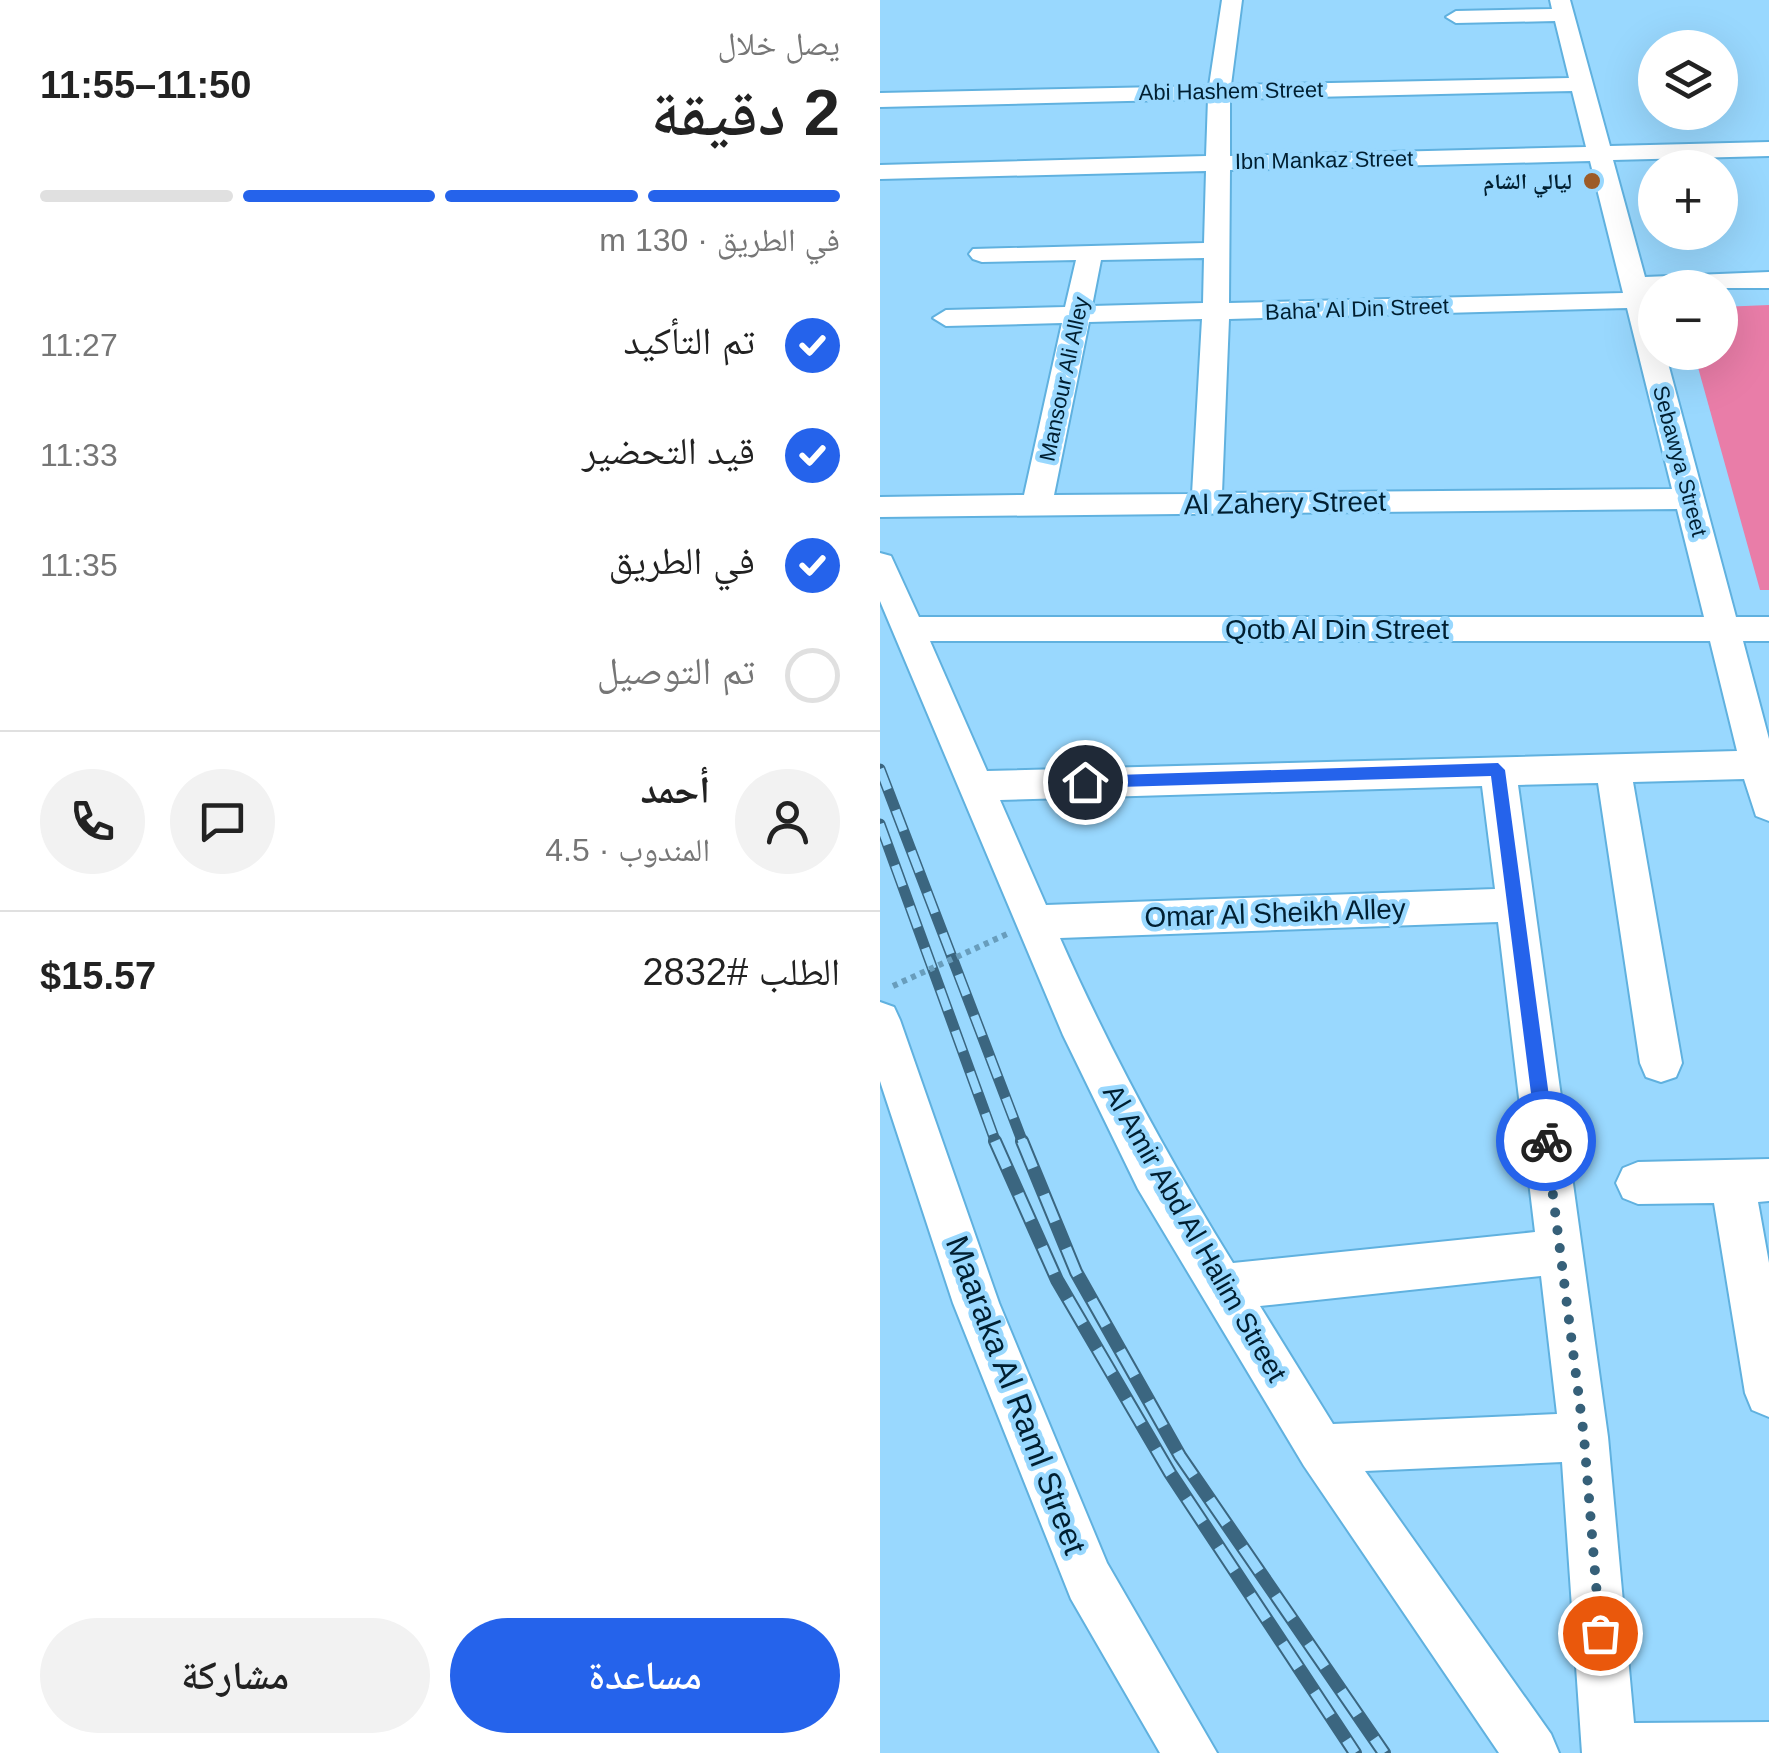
<!DOCTYPE html>
<html lang="ar">
<head>
<meta charset="utf-8">
<style>
  body { margin:0; font-family:Arial,"Noto Naskh Arabic",sans-serif; background:#f2f2f2; color:#222; direction:rtl; height:100vh; display:flex; flex-direction:column; font-size:38px; white-space:nowrap }
  * { box-sizing:border-box; margin:0 }
  p { font-size:32px; color:#767676 }
  .icon { flex:none; width:55px; height:55px; fill:none; stroke:currentColor; stroke-width:2; stroke-linecap:round; stroke-linejoin:round }
  .map { position:relative; flex:1; overflow:hidden; direction:ltr }
  .sheet { display:flex; flex-direction:column; background:#fff; width:880px }
  .sheet>* { flex:none }
  .buttons { position:absolute; left:758px; top:30px; display:grid; gap:20px }
  .buttons a { display:grid; place-items:center; width:100px; height:100px; border-radius:50%; background:#fff; box-shadow:0 10px 40px #0002; font-size:50px }
  .pin { position:absolute; display:grid; place-items:center; width:85px; height:85px; color:#fff; margin:-42px; border:5px solid #fff; border-radius:50%; box-shadow:0 2px 10px #0007 }
  .courier { position:absolute; display:grid; place-items:center; width:100px; height:100px; margin:-50px; border:8px solid #2563eb; border-radius:50%; background:#fff; color:#222; box-shadow:0 2px 12px #0007 }
  .head em { font-style:normal; font-weight:600 }
  .head div { display:flex; flex-direction:column-reverse }
  .head { display:flex; align-items:center; justify-content:space-between; height:170px; padding:0 40px }
  h1 { font-size:65px; font-weight:600; line-height:75px }
  .bar { display:grid; grid-template-columns:repeat(4,1fr); gap:15px 10px; align-content:center; height:120px; padding:0 40px }
  .bar i { height:12px; border-radius:8px; background:#e0e0e0 }
  .bar .selected { background:#2563eb }
  .bar p { grid-column:span 4 }
  .line { display:flex; align-items:center; gap:25px; padding:0 40px; border-top:2px solid #e0e0e0 }
  .line div { flex:1 }
  .round { display:grid; place-items:center; flex:none; width:105px; height:105px; border-radius:52px; background:#f2f2f2 }
  ol { padding:0 40px; list-style:none }
  li { display:flex; align-items:center; gap:30px; height:110px }
  li p { margin-inline-start:auto }
  li .icon { padding:10px; border-radius:50%; background:#2563eb; color:#fff; stroke-width:4 }
  li:last-child { color:#767676 }
  li i { width:55px; height:55px; border:5px solid #e0e0e0; border-radius:50% }
  .cta { display:flex; gap:20px; margin-top:auto; padding:20px 40px }
  .cta a { flex:1; height:115px; border-radius:60px; background:#2563eb; color:#fff; font-size:40px; font-weight:600; line-height:115px; text-align:center }
  .cta a+a { background:#f2f2f2; color:#222 }
  main { display:flex; flex:1; min-height:0 }
  .map>svg:first-child { display:block }
</style>
</head>
<body>
<main>
<div class="map">
<svg width="889" height="1753" viewBox="0 0 889 1753">
  <rect width="100%" height="100%" fill="#99d8fe"/>
  <path fill="#e97da8" d="M 889,305 L 889,590 L 880,590 L 814,353 L 840,352 L 840,307 Z"/>
  <g fill="none" stroke-linecap="round" stroke-linejoin="round">
    <defs>
      <path id="street" d="M 342,0 L 362,0 L 351,85 L 689,78 L 675,21 L 576,23 L 566,17 L 576,11 L 672,9 L 670,0 L 690,0 L 730,146 L 889,142 L 889,156 L 733,160 L 765,277 L 889,272 L 889,288 L 775,288 L 775,292 L 769,292 L 775,315 L 775,352 L 785,352 L 856,617 L 889,617 L 889,641 L 863,641 L 889,739 L 889,821 L 876,816 L 864,779 L 753,782 L 802,1063 L 796,1077 L 781,1082 L 766,1077 L 760,1063 L 718,783 L 638,785 L 728,1437 L 754,1723 L 889,1722 L 889,1753 L 702,1753 L 682,1462 L 485,1471 L 671,1734 L 679,1753 L 619,1753 L 424,1466 L 258,1189 L 183,1035 L 0,601 L 0,553 L 11,556 L 39,617 L 824,617 L 797,509 L 0,517 L 0,497 L 144,495 L 182,323 L 66,326 L 53,318 L 66,310 L 185,307 L 196,260 L 102,262 L 93,259 L 89,254 L 93,249 L 324,243 L 326,171 L 0,179 L 0,165 L 326,156 L 328,99 L 0,107 L 0,93 L 329,86 ZM 692,91 L 706,147 L 350,156 L 350,99 ZM 710,161 L 743,293 L 349,303 L 350,170 ZM 324,258 L 323,303 L 212,306 L 221,260 ZM 747,308 L 792,489 L 342,493 L 349,319 ZM 322,319 L 312,494 L 174,495 L 209,322 ZM 50,641 L 830,641 L 857,751 L 107,771 ZM 602,786 L 615,889 L 166,905 L 120,800 ZM 618,922 L 655,1232 L 353,1263 C 288,1158 230,1051 180,938 ZM 661,1276 L 677,1414 L 453,1424 L 380,1306 Z
        M 0,1002 L 14,1007 L 20,1020 L 119,1303 L 227,1563 L 337,1753 L 280,1753 L 191,1599 L 73,1303 L 0,1081 Z
        M 889,1159 L 889,1201 L 878,1202 L 889,1263 L 889,1417 L 872,1410 L 865,1393 L 834,1203 L 758,1204 L 743,1198 L 736,1183 L 743,1168 L 758,1162 Z"/>
    </defs>
    <use href="#street" stroke="#60b1df" stroke-width="4"/>
    <use href="#street" fill="#fff" fill-rule="evenodd"/>
    <defs>
      <path id="rail-far1" d="M 0,769 L 143,1143
        M 0,824 L 116,1143"/>
      <path id="rail" d="M 115,1141 L 177,1280 L 290,1473 L 475,1753
        M 142,1141 L 196,1272 L 300,1456 L 504,1753"/>
    </defs>
    <use href="#rail-far1" stroke="#3b6680" stroke-width="11"/>
    <use href="#rail" stroke="#3b6680" stroke-width="14"/>
    <use href="#rail-far1" stroke="#99d8fe" stroke-width="8" stroke-dasharray="22" stroke-linecap="butt"/>
    <use href="#rail" stroke="#99d8fe" stroke-width="10" stroke-dasharray="29" stroke-linecap="butt"/>
    <path stroke="#689dbc" stroke-width="6" stroke-dasharray="5 5" stroke-linecap="butt" d="M 13,986 L 127,934"/>
  </g>
  <path fill="#2563eb" d="M 618,763 L 625,770 L 675,1141 L 666,1150 L 657,1141 L 611,776 L 205,788 L 197,782 L 205,776 Z"/>
  <g fill="none" stroke-linecap="round" stroke-linejoin="round">
    <path stroke="#366079" stroke-width="10" stroke-dasharray="0 18" d="M 666,1141 L 704,1437 L 720,1633"/>
  </g>
  <circle fill="#9d5b27" stroke="#99d8fe" stroke-width="4" cx="712" cy="181" r="10"/>
  <g text-anchor="middle" dominant-baseline="central" stroke-width="9" stroke-linejoin="round" paint-order="stroke">
    <g font-size="22" fill="#001f31" stroke="#99d8fe">
      <text transform="translate(351 91) rotate(-1)">Abi Hashem Street</text>
      <text transform="translate(444 160) rotate(-1)">Ibn Mankaz Street</text>
      <text transform="translate(477 309) rotate(-2)">Baha' Al Din Street</text>
      <text transform="translate(184 379) rotate(-78)">Mansour Ali Alley</text>
      <text transform="translate(800 461) rotate(75)">Sebawya Street</text>
    </g>
    <g font-size="22" font-weight="bold" fill="#001f31" stroke="#99d8fe" text-anchor="end">
      <text x="692" y="181">ليالي الشام</text>
    </g>
    <g font-size="28" fill="#001f31" stroke="#99d8fe">
      <text transform="translate(405 503) rotate(-1)">Al Zahery Street</text>
      <text x="457" y="629">Qotb Al Din Street</text>
      <text transform="translate(395 913) rotate(-2)">Omar Al Sheikh Alley</text>
      <text transform="translate(315 1233) rotate(60)">Al Amir Abd Al Halim Street</text>
    </g>
    <g font-size="32" fill="#001f31" stroke="#99d8fe">
      <text transform="translate(136 1395) rotate(69)">Maaraka Al Raml Street</text>
    </g>
  </g>
</svg>
<div class="buttons">
<a><svg class="icon" aria-label="layers" viewBox="0 0 24 24"><path d="M12 4l9 5-9 5-9-5zM3 14l9 5 9-5"/></svg></a>
<a>+</a>
<a>−</a>
</div>
<div class="pin" style="left:720px;top:1633px;background:#ea580c"><svg class="icon" aria-label="bag" viewBox="0 0 24 24"><path d="M5 8h14l-1 12H6zM9 8a3 3 0 0 1 6 0"/></svg></div>
<div class="pin" style="left:205px;top:782px;background:#1f2937"><svg class="icon" aria-label="home" viewBox="0 0 24 24"><path d="M3 11l9-7 9 7M6 9v11h12V9"/></svg></div>
<div class="courier" style="left:666px;top:1141px"><svg class="icon" aria-label="bike" viewBox="0 0 24 24"><circle cx="6" cy="16" r="4"/><circle cx="18" cy="16" r="4"/><path d="M6 16l4-8h5l3 8M10 8l3 8H6M13 5h3"/></svg></div>
</div>
<section class="sheet">
<div class="head"><div><h1>2 دقيقة</h1><p>يصل خلال</p></div><em>11:50–11:55</em></div>
<div class="bar"><i class="selected"></i><i class="selected"></i><i class="selected"></i><i></i><p>في الطريق · 130 m</p></div>
<ol>
<li><svg class="icon" aria-label="check" viewBox="0 0 24 24"><path d="M5 12l5 5 9-10"/></svg>تم التأكيد<p>11:27</p></li>
<li><svg class="icon" aria-label="check" viewBox="0 0 24 24"><path d="M5 12l5 5 9-10"/></svg>قيد التحضير<p>11:33</p></li>
<li><svg class="icon" aria-label="check" viewBox="0 0 24 24"><path d="M5 12l5 5 9-10"/></svg>في الطريق<p>11:35</p></li>
<li><i></i>تم التوصيل</li>
</ol>
<div class="line" style="height:180px"><a class="round"><svg class="icon" aria-label="person" viewBox="0 0 24 24"><circle cx="12" cy="8" r="4"/><path d="M4 21q1-7 8-7t8 7"/></svg></a><div><b>أحمد</b><p>المندوب · 4.5</p></div><a class="round"><svg class="icon" aria-label="chat" viewBox="0 0 24 24"><path d="M4 5h16v11H9l-5 4z"/></svg></a><a class="round"><svg class="icon" aria-label="phone" viewBox="0 0 24 24"><path d="M5 4h4l2 5-3 2q2 4 5 5l2-3 5 2v4C11 20 4 13 5 4z"/></svg></a></div>
<div class="line" style="height:130px"><div>الطلب #2832</div><b>$15.57</b></div>
<div class="cta"><a>مساعدة</a><a>مشاركة</a></div>
</section>
</main>
</body>
</html>
